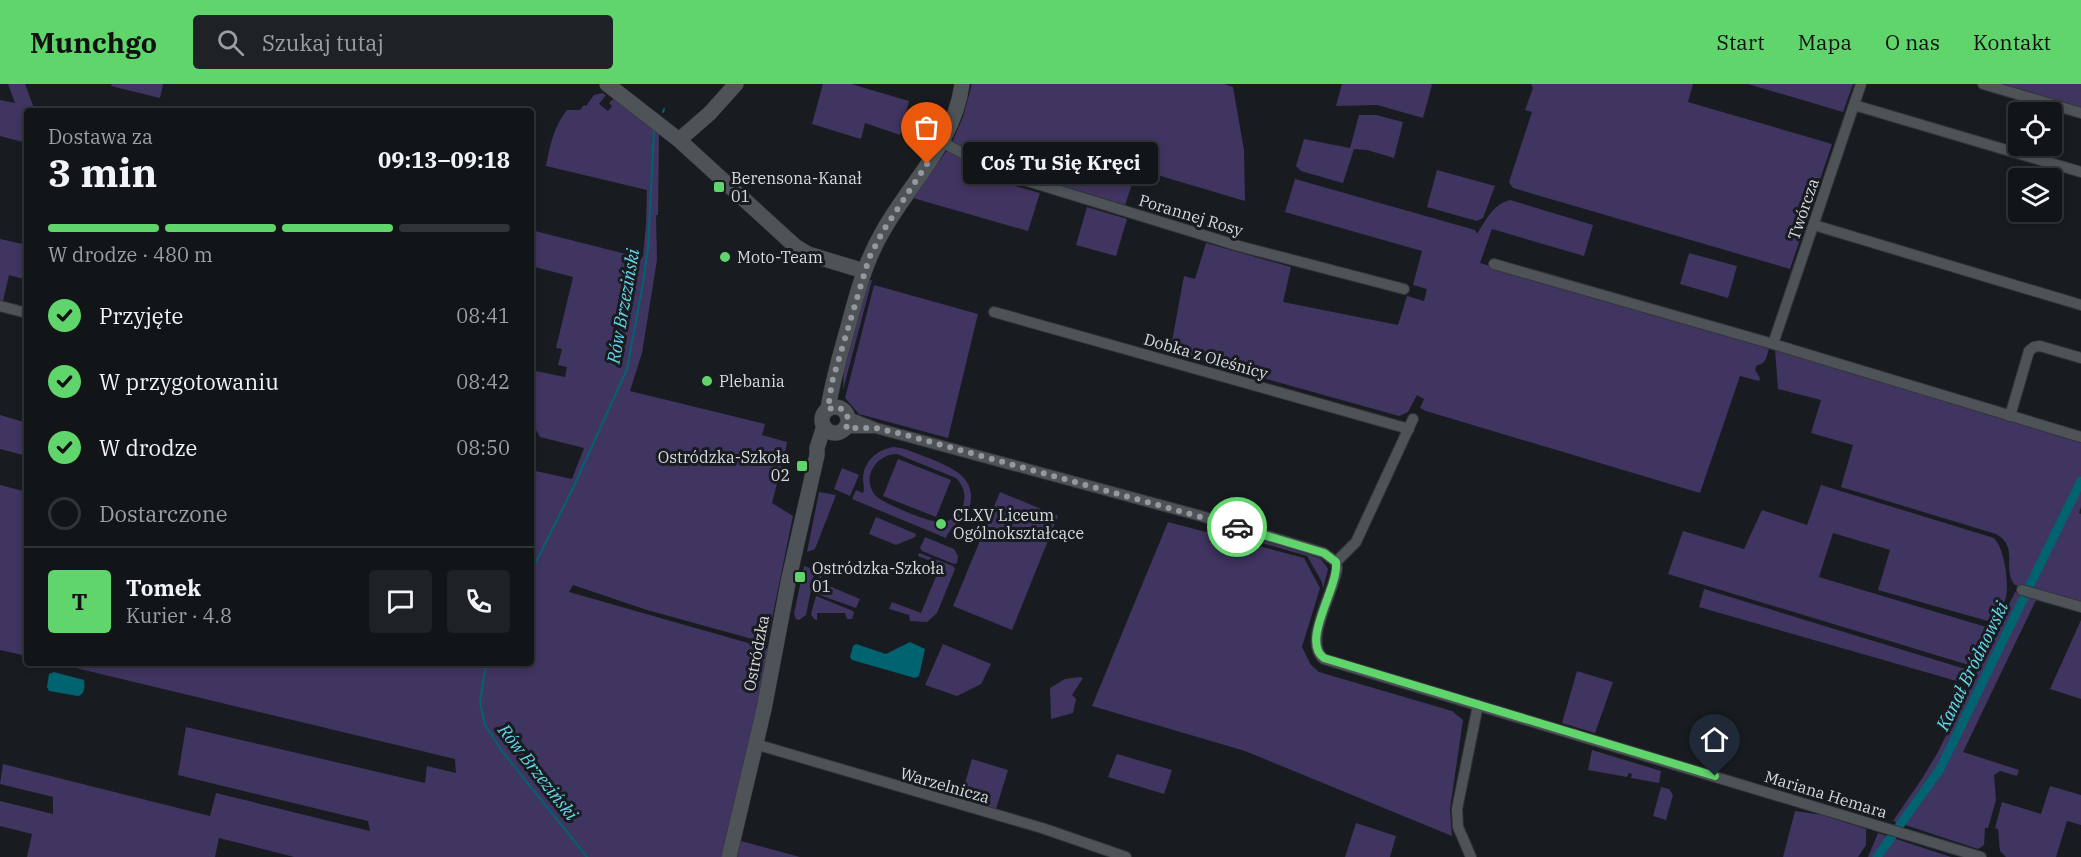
<!DOCTYPE html>
<html lang="pl">
<head>
<meta charset="utf-8">
<style>
  body { margin:0; font-family:"IBM Plex Serif",serif; background:#1f2225; color:#f1f3f6; height:100vh; display:flex; flex-direction:column; font-size:22px; white-space:nowrap }
  * { box-sizing:border-box; margin:0 }
  p { font-size:20px; color:#9c9fa2 }
  .icon { flex:none; width:33px; height:33px; fill:none; stroke:currentColor; stroke-width:2; stroke-linecap:round; stroke-linejoin:round }
  .map { position:relative; flex:1; overflow:hidden }
  .panel { position:absolute; left:24px; top:24px; width:510px; height:558px; display:flex; flex-direction:column; background:#121518; border-radius:6px; box-shadow:0 3px 9px #0003,0 0 0 2px #313437 }
  .panel>* { flex:none }
  .fabs { position:absolute; left:2008px; top:18px; display:grid; gap:12px }
  .fabs a { display:grid; place-items:center; width:54px; height:54px; border-radius:6px; background:#121518; box-shadow:0 3px 9px #0003,0 0 0 2px #313437; font-size:30px }
  .pin { position:absolute; display:grid; place-items:center; width:51px; height:51px; color:#fff; margin:-62px -26px; border-radius:50% 50% 50% 0; rotate:-45deg; box-shadow:0 0 6px #0007 }
  .pin .icon { rotate:45deg }
  .courier { position:absolute; display:grid; place-items:center; width:60px; height:60px; margin:-30px; border:4px solid #60d56b; border-radius:50%; background:#fff; color:#222; box-shadow:0 2px 8px #0007 }
  .bubble { position:absolute; height:42px; border-radius:6px; background:#121518; box-shadow:0 3px 9px #0003,0 0 0 2px #313437; font-size:20px; font-weight:800; line-height:42px; text-align:center }
  .head em { font-style:normal; font-weight:800 }
  .head div { display:flex; flex-direction:column-reverse }
  .head { display:flex; align-items:center; justify-content:space-between; height:102px; padding:0 24px }
  h1 { font-size:39px; font-weight:800; line-height:45px }
  .bar { display:grid; grid-template-columns:repeat(4,1fr); gap:9px 6px; align-content:center; height:72px; padding:0 24px }
  .bar i { height:8px; border-radius:4px; background:#313437 }
  .bar .active { background:#60d56b }
  .bar p { grid-column:span 4 }
  .line { display:flex; align-items:center; gap:15px; padding:0 24px; border-top:2px solid #313437 }
  .line div { flex:1 }
  .round { display:grid; place-items:center; flex:none; width:63px; height:63px; border-radius:6px; background:#1f2225 }
  ol { padding:0 24px; list-style:none }
  li { display:flex; align-items:center; gap:18px; height:66px }
  li p { margin-inline-start:auto }
  li .icon { padding:6px; border-radius:50%; background:#60d56b; color:#111; stroke-width:4 }
  li:last-child { color:#9c9fa2 }
  li i { width:33px; height:33px; border:3px solid #313437; border-radius:50% }
  header { display:flex; align-items:center; gap:36px; box-sizing:border-box; height:84px; padding:0 30px; background:#60d56b; color:#111 }
  header strong { font-size:28px }
  nav { display:flex; gap:33px; margin-inline-start:auto; font-size:21px }
  .search { width:420px; height:54px; background:#1f2225; display:flex; align-items:center; gap:15px; box-sizing:border-box; padding:0 21px; border-radius:6px; color:#9c9fa2; font-size:22px }
  .map>svg:first-child { display:block }
</style>
</head>
<body>
<header>
<strong>Munchgo</strong>
<div class="search"><svg class="icon" aria-label="search" viewBox="0 0 24 24"><circle cx="10" cy="10" r="6"/><path d="M15 15l6 6"/></svg>Szukaj tutaj</div>
<nav><a>Start</a><a>Mapa</a><a>O nas</a><a>Kontakt</a></nav>
</header>
<div class="map">
<svg width="2081" height="773" viewBox="0 0 2081 773">
  <rect width="100%" height="100%" fill="#181c20"/>
  <path fill="#403460" fill-rule="evenodd" d="M 8,0 L 25,0 L 34,24 L 46,27 L 27,27 L 27,59 L 0,52 L 0,16 L 15,19 Z
    M 112,0 L 163,0 L 160,14 L 111,2 Z
    M 823,0 L 851,0 L 909,17 L 900,51 L 865,39 L 861,55 L 812,40 Z
    M 972,0 L 1224,0 L 1233,3 L 1244,66 L 1245,117 L 1137,85 L 1125,121 L 985,78 L 952,58 L 963,33 Z
    M 1342,0 L 1430,0 L 1432,1 L 1423,34 L 1377,21 L 1336,22 Z
    M 1531,0 L 1693,0 L 1688,18 L 1832,60 L 1790,185 L 1513,104 L 1509,98 L 1532,28 L 1525,26 L 1533,4 Z
    M 1748,0 L 1853,0 L 1843,28 Z
    M 2001,0 L 2081,0 L 2081,24 Z
    M 602,9 L 606,11 L 599,20 L 608,27 L 612,22 L 609,19 L 614,14 L 659,49 L 658,131 L 656,131 L 657,176 L 642,269 L 630,307 L 765,340 L 762,351 L 787,358 L 785,369 L 790,372 L 788,379 L 782,380 L 772,419 L 793,432 L 767,559 L 647,526 L 573,501 L 569,508 L 769,565 L 749,663 L 721,773 L 294,773 L 219,754 L 215,773 L 27,773 L 32,750 L 0,742 L 0,717 L 53,730 L 53,713 L 0,700 L 3,680 L 210,732 L 216,709 L 370,747 L 368,737 L 178,691 L 186,643 L 425,699 L 427,682 L 456,689 L 455,675 L 55,579 L 531,579 L 531,386 L 572,395 L 584,364 L 540,353 L 536,346 L 531,345 L 531,286 L 565,293 L 567,283 L 558,281 L 562,265 L 556,264 L 573,193 L 531,182 L 531,146 L 642,174 L 643,172 L 646,140 L 647,106 L 546,82 C 550,61 554,42 567,26 L 580,26 L 584,21 L 586,22 L 594,11 Z
    M 1359,31 L 1376,31 L 1403,38 L 1394,74 L 1367,66 L 1354,65 L 1343,99 L 1301,87 L 1296,82 L 1304,55 L 1350,64 Z
    M 947,66 L 1005,99 L 1040,109 L 1028,147 L 913,114 Z
    M 1437,86 L 1495,102 L 1483,134 L 1477,137 L 1427,123 Z
    M 1295,95 L 1475,146 L 1477,150 C 1486,136 1492,121 1510,116 L 1593,141 L 1584,172 L 1492,145 L 1480,179 L 1769,264 C 1767,271 1766,281 1757,281 L 1755,286 L 1760,294 L 1759,297 L 1740,292 L 1700,409 L 1426,327 L 1420,324 L 1424,315 L 1417,311 L 1408,328 L 1399,332 L 1170,268 L 1184,192 L 1195,195 L 1206,159 L 1291,183 L 1283,218 L 1398,241 L 1407,212 L 1424,217 L 1427,205 L 1413,201 L 1422,167 L 1285,128 Z
    M 1087,123 L 1127,135 L 1116,172 L 1076,161 Z
    M 0,155 L 27,161 L 27,196 L 9,191 L 3,217 L 0,216 Z
    M 1689,169 L 1737,182 L 1728,214 L 1680,200 Z
    M 870,196 L 872,196 L 843,306 L 844,280 L 867,198 Z
    M 874,201 L 978,230 L 948,354 L 859,330 L 845,314 Z
    M 1775,265 L 2081,356 L 2081,423 L 2079,429 L 2081,430 L 2081,520 L 2015,501 C 2001,485 2020,463 1996,450 L 1841,403 L 1853,361 L 1811,349 L 1821,316 L 1778,305 Z
    M 0,331 L 27,339 L 27,372 L 0,365 Z
    M 893,363 C 906,364 917,370 929,374 C 949,383 977,392 970,421 C 966,437 952,439 946,454 L 852,415 L 856,406 L 863,409 C 865,403 863,400 863,394 C 864,377 877,366 893,363 ZM 897,370 L 956,394 C 964,402 967,413 962,424 C 958,432 950,438 940,438 C 931,439 882,419 876,412 C 860,395 876,370 897,370 Z
    M 898,375 L 951,396 L 936,433 L 883,412 Z
    M 842,384 L 859,391 L 850,412 L 834,405 Z
    M 0,401 L 27,408 L 27,572 L 0,566 Z
    M 1821,401 L 1994,454 C 2004,465 2007,489 2007,504 C 2007,515 2001,527 1998,537 L 1995,539 L 1878,506 L 1890,466 L 1833,449 L 1819,493 L 1993,545 L 1977,582 L 1972,582 L 1668,490 L 1683,447 L 1744,465 L 1762,426 L 1807,441 Z
    M 819,408 L 836,411 L 815,465 L 807,468 Z
    M 1000,408 L 1058,432 L 1012,546 L 953,522 Z
    M 876,433 L 916,450 L 915,453 L 896,461 L 869,450 Z
    M 1168,438 L 1304,474 L 1320,504 L 1302,563 L 1311,581 L 1319,588 L 1452,627 L 1463,636 L 1450,725 L 1452,752 L 1245,667 L 1092,622 Z
    M 1243,448 L 1321,475 L 1328,485 L 1323,505 L 1322,498 L 1307,472 L 1241,453 Z
    M 925,453 L 954,465 L 958,472 L 957,479 L 954,480 L 922,467 L 920,464 Z
    M 919,469 L 953,482 L 955,485 L 937,529 L 927,538 L 910,537 L 909,531 L 889,525 L 892,518 L 921,529 L 939,485 L 937,484 L 938,480 L 918,472 Z
    M 804,482 L 815,486 L 806,531 L 799,536 L 796,535 L 794,530 Z
    M 819,488 L 822,490 L 820,498 L 860,515 L 856,524 L 817,510 L 816,507 Z
    M 1704,505 L 1962,584 L 1971,587 L 1972,590 L 1967,600 L 1699,523 Z
    M 2015,508 L 2037,514 L 1963,668 L 2019,686 L 2017,692 L 2000,687 L 1994,691 L 1996,716 L 1988,744 L 1985,744 L 1984,761 L 1978,765 L 1893,737 L 1923,693 L 1938,668 Z
    M 816,512 L 853,527 L 854,529 L 852,535 L 847,535 L 845,529 L 817,529 L 817,536 L 814,535 L 811,530 Z
    M 2081,536 L 2081,615 L 2050,605 Z
    M 943,560 L 991,580 L 981,600 L 957,612 L 925,601 Z
    M 1577,587 L 1613,598 L 1595,649 L 1562,639 Z
    M 1080,593 L 1083,594 L 1072,611 L 1076,615 L 1073,629 L 1051,635 L 1050,604 L 1065,595 Z
    M 1592,666 L 1661,687 L 1659,699 L 1631,694 L 1632,690 L 1629,689 L 1627,693 L 1588,686 Z
    M 1117,670 L 1172,686 L 1164,710 L 1108,693 Z
    M 972,675 L 1008,686 L 996,725 L 964,717 L 961,713 Z
    M 2050,702 L 2081,711 L 2081,741 L 2067,737 L 2056,773 L 2006,773 L 2000,767 L 1998,745 L 1995,744 L 2002,718 L 2041,730 Z
    M 1661,703 L 1669,705 L 1673,711 L 1666,736 L 1653,732 Z
    M 1795,727 L 1822,731 L 1866,745 L 1866,761 L 1858,773 L 1783,773 Z
    M 1356,739 L 1396,752 L 1390,773 L 1345,773 Z
    M 1878,749 L 1951,773 L 1868,773 Z
    M 741,757 L 800,773 L 737,773 Z"/>
  <path fill="#00636f" d="M 910,558 L 925,565 L 919,592 L 915,594 L 852,576 L 850,573 L 853,562 L 856,560 L 886,570 Z
    M 54,588 L 84,596 C 85,603 85,610 78,612 L 49,607 L 47,603 L 49,590 Z"/>
  <g fill="none" stroke-linecap="round" stroke-linejoin="round">
    <path stroke="#00636f" stroke-width="2" d="M 663,28 L 664,25
      M 531,488 L 573,404 L 627,285 L 643,199 L 648,164 L 654,47
      M 486,579 L 480,618 L 485,641 L 502,667 L 587,773"/>
    <path stroke="#00636f" stroke-width="9" d="M 1877,773 L 1940,685 L 2081,397"/>
    <defs>
      <path id="street" d="M 1983,0 L 2081,29
        M 1854,21 L 2081,88
        M 942,58 L 995,87 L 1239,162 L 1404,205
        M 1814,141 L 2081,221
        M 1494,180 L 1773,260 L 2081,353
        M 0,222 L 27,229
        M 994,228 L 1409,345
        M 1773,260 L 1861,0
        M 2010,332 L 2029,267 L 2034,263 L 2040,262 L 2081,274
        M 848,333 L 876,344 L 1201,432 L 1324,469 L 1336,478 L 1337,484 C 1335,507 1302,558 1324,575 L 1981,773
        M 846,344 L 873,344
        M 1336,478 L 1356,458 L 1413,335
        M 2022,506 L 2081,523
        M 755,660 L 1042,744 L 1126,773
        M 1471,773 L 1458,743 L 1457,725 L 1478,621"/>
      <path id="secondary" d="M 607,0 L 679,56 L 795,162 L 808,170 L 864,187
        M 679,56 L 710,29 L 736,0
        M822 336a13 13 0 1 1 26 0a13 13 0 1 1-26 0Z
        M 828,325 C 832,299 839,275 846,250 C 856,214 864,179 883,147 C 910,99 955,57 962,0
        M 729,773 L 764,625 L 789,494 L 817,371 L 817,364 L 824,342"/>
    </defs>
    <use href="#street" stroke="#333539" stroke-width="12"/>
    <use href="#secondary" stroke="#333539" stroke-width="16"/>
    <use href="#street" stroke="#4e5358" stroke-width="10"/>
    <use href="#secondary" stroke="#4e5358" stroke-width="15"/>
  </g>
  <g fill="none" stroke-linecap="round" stroke-linejoin="round">
    <path stroke="#95989c" stroke-width="6" stroke-dasharray="0 10.8" d="M 927,80 L 883,147 L 869,174 L 832,298 L 828,325 L 837,323 L 844,326 L 849,336 L 846,344 L 876,344 L 902,350 L 1237,443"/>
    <path stroke="#60d56b" stroke-width="8" d="M 1237,443 L 1324,469 L 1336,478 C 1339,504 1300,557 1324,574 L 1715,692"/>
  </g>
  <g fill="#60d56b" stroke="#181c20" stroke-width="2">
    <rect x="713" y="97" width="12" height="12" rx="3"/>
    <circle cx="725" cy="173" r="6"/>
    <circle cx="707" cy="297" r="6"/>
    <rect x="796" y="376" width="12" height="12" rx="3"/>
    <circle cx="941" cy="440" r="6"/>
    <rect x="794" y="487" width="12" height="12" rx="3"/>
  </g>
  <g text-anchor="middle" dominant-baseline="central" stroke-width="6" stroke-linejoin="round" paint-order="stroke">
    <g font-size="16" fill="#d8dbde" stroke="#181c20" text-anchor="start">
      <text x="731" y="94">Berensona-Kanał<tspan x="731" dy="18">01</tspan></text>
      <text x="737" y="173">Moto-Team</text>
      <text x="719" y="297">Plebania</text>
      <text x="790" y="373" text-anchor="end">Ostródzka-Szkoła<tspan x="790" dy="18">02</tspan></text>
      <text x="953" y="431">CLXV Liceum<tspan x="953" dy="18">Ogólnokształcące</tspan></text>
      <text x="812" y="484">Ostródzka-Szkoła<tspan x="812" dy="18">01</tspan></text>
    </g>
    <g font-size="16" fill="#d8dbde" stroke="#181c20">
      <text transform="translate(1803 125) rotate(-71)">Twórcza</text>
      <text transform="translate(1191 131) rotate(17)">Porannej Rosy</text>
      <text transform="translate(1206 272) rotate(16)">Dobka z Oleśnicy</text>
      <text transform="translate(756 569) rotate(-79)">Ostródzka</text>
      <text transform="translate(945 701) rotate(16)">Warzelnicza</text>
      <text transform="translate(1826 710) rotate(17)">Mariana Hemara</text>
    </g>
    <g font-size="18" font-style="italic" fill="#62d9eb" stroke="#181c20">
      <text transform="translate(623 222) rotate(-80)">Rów Brzeziński</text>
      <text transform="translate(1972 582) rotate(-64)">Kanał Bródnowski</text>
      <text transform="translate(538 688) rotate(52)">Rów Brzeziński</text>
    </g>
  </g>
</svg>
<div class="fabs">
<a><svg class="icon" aria-label="locate" viewBox="0 0 24 24"><circle cx="12" cy="12" r="6"/><path d="M12 2v4M12 18v4M2 12h4M18 12h4"/></svg></a>
<a><svg class="icon" aria-label="layers" viewBox="0 0 24 24"><path d="M12 4l9 5-9 5-9-5zM3 14l9 5 9-5"/></svg></a>
</div>
<div class="pin" style="left:927px;top:80px;background:#ea580c"><svg class="icon" aria-label="bag" viewBox="0 0 24 24"><path d="M5 8h14l-1 12H6zM9 8a3 3 0 0 1 6 0"/></svg></div>
<div class="pin" style="left:1715px;top:692px;background:#1f2937"><svg class="icon" aria-label="home" viewBox="0 0 24 24"><path d="M3 11l9-7 9 7M6 9v11h12V9"/></svg></div>
<div class="courier" style="left:1237px;top:443px"><svg class="icon" aria-label="car" viewBox="0 0 24 24"><path d="M5 17H2v-5l4-1 3-4h7l3 4 3 1v5h-3M9 17h6M6 11h13"/><circle cx="7" cy="17" r="2"/><circle cx="17" cy="17" r="2"/></svg></div>
<div class="bubble" style="left:963px;top:58px;width:195px">Coś Tu Się Kręci</div>
<section class="panel">
<div class="head"><div><h1>3 min</h1><p>Dostawa za</p></div><em>09:13–09:18</em></div>
<div class="bar"><i class="active"></i><i class="active"></i><i class="active"></i><i></i><p>W drodze · 480 m</p></div>
<ol>
<li><svg class="icon" aria-label="check" viewBox="0 0 24 24"><path d="M5 12l5 5 9-10"/></svg>Przyjęte<p>08:41</p></li>
<li><svg class="icon" aria-label="check" viewBox="0 0 24 24"><path d="M5 12l5 5 9-10"/></svg>W przygotowaniu<p>08:42</p></li>
<li><svg class="icon" aria-label="check" viewBox="0 0 24 24"><path d="M5 12l5 5 9-10"/></svg>W drodze<p>08:50</p></li>
<li><i></i>Dostarczone</li>
</ol>
<div class="line" style="height:108px"><b class="round" style="background:#60d56b;color:#111">T</b><div><b>Tomek</b><p>Kurier · 4.8</p></div><a class="round"><svg class="icon" aria-label="chat" viewBox="0 0 24 24"><path d="M4 5h16v11H9l-5 4z"/></svg></a><a class="round"><svg class="icon" aria-label="phone" viewBox="0 0 24 24"><path d="M5 4h4l2 5-3 2q2 4 5 5l2-3 5 2v4C11 20 4 13 5 4z"/></svg></a></div>
</section>
</div>
</body>
</html>
